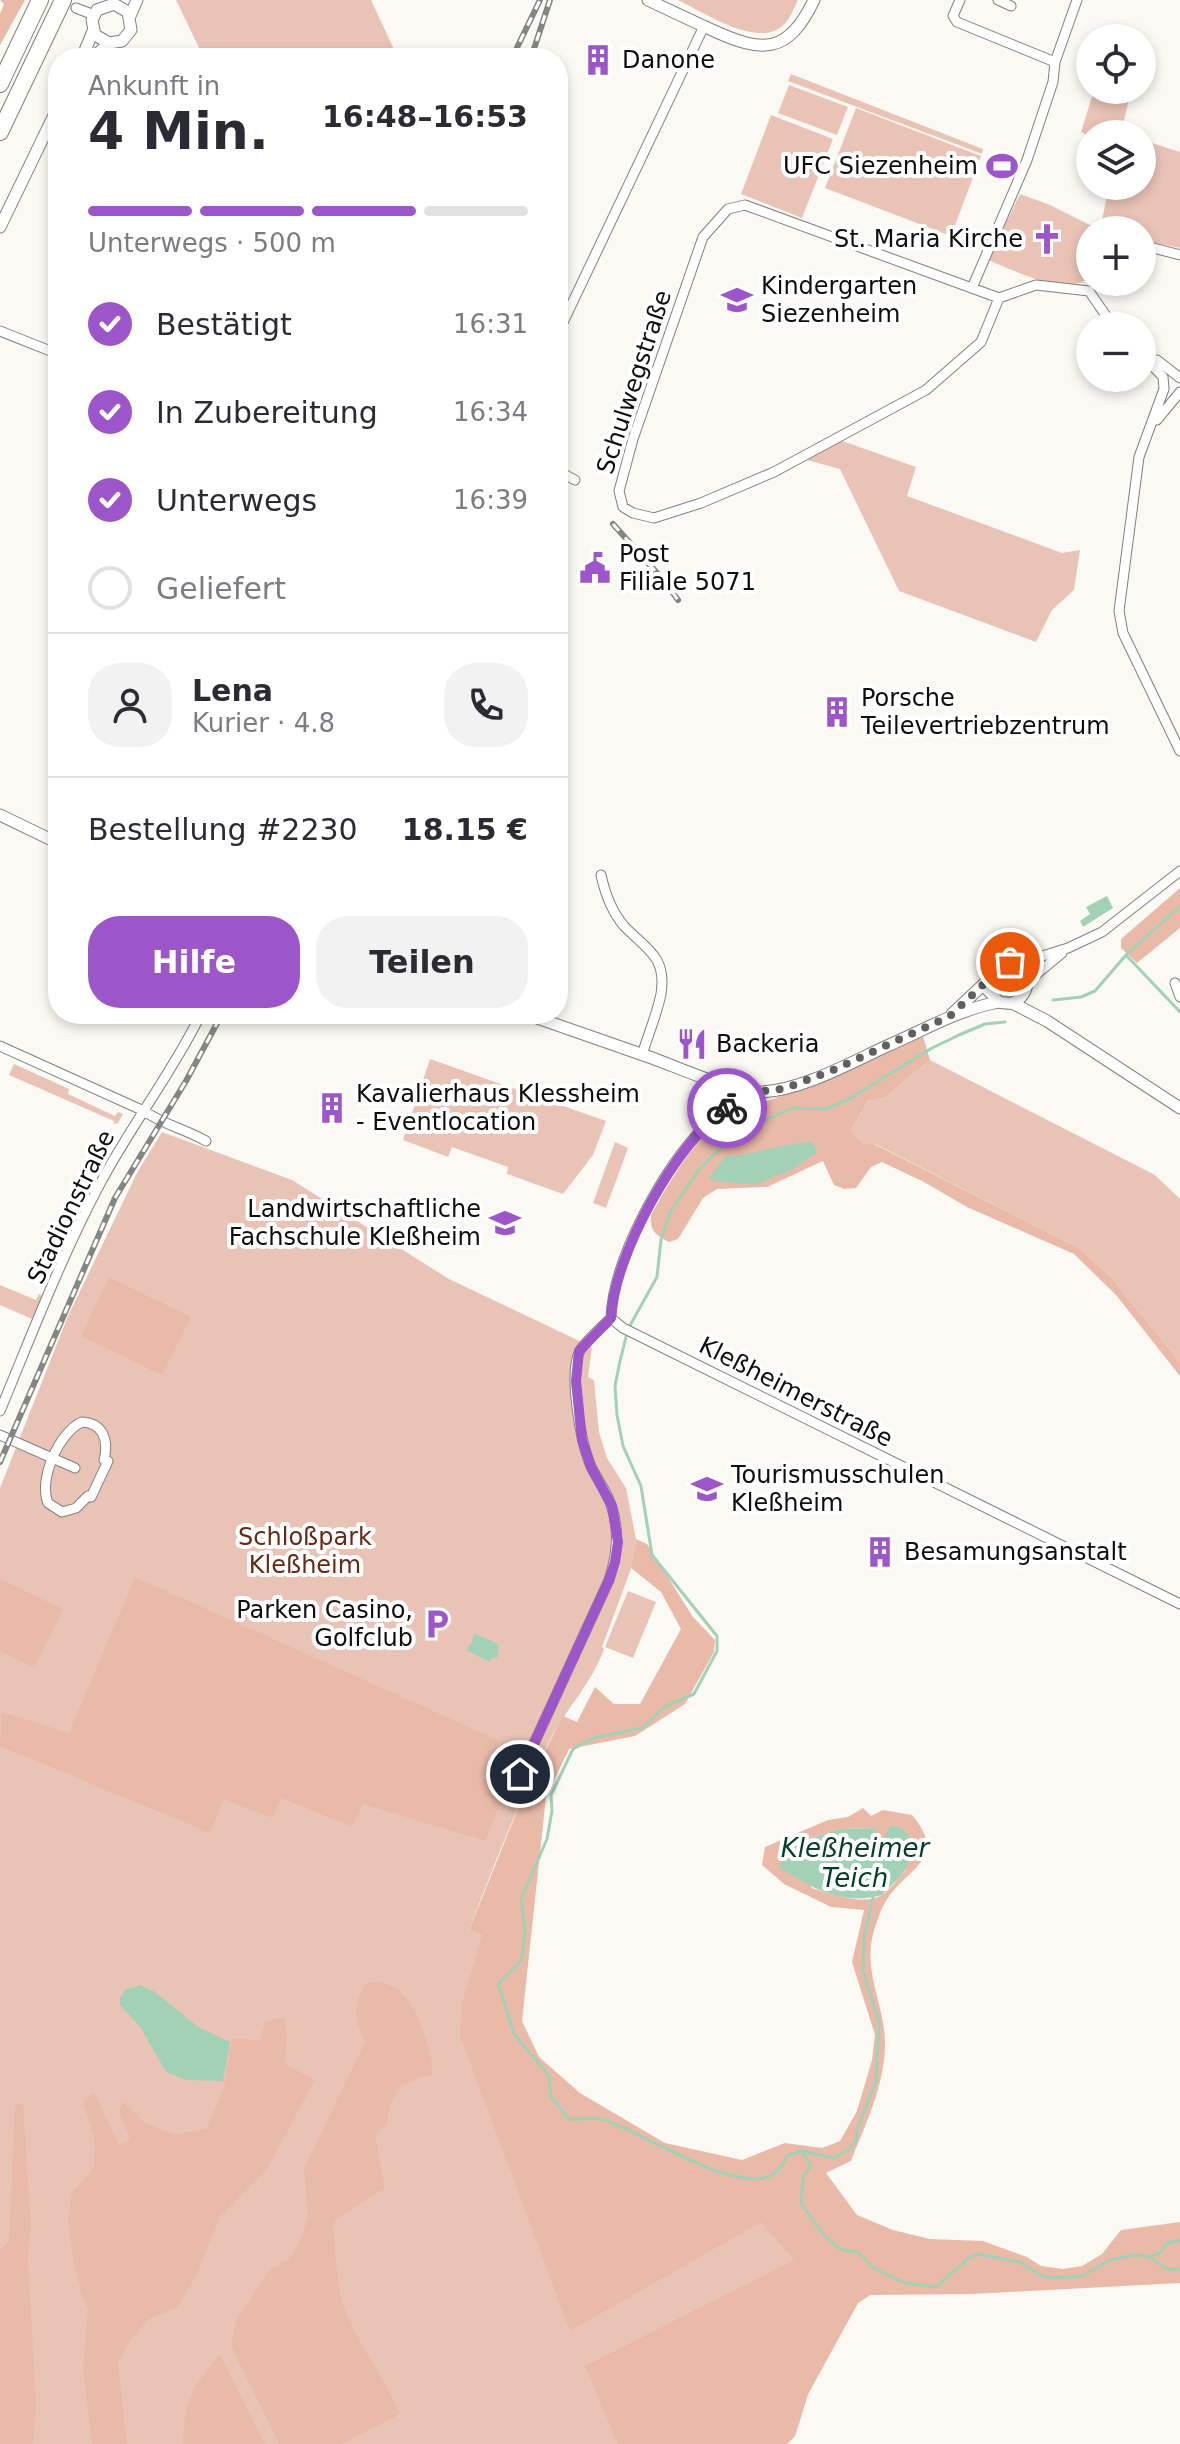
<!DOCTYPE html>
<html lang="de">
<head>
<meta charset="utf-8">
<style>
  body { margin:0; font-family:"DejaVu Sans",sans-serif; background:#f2f2f3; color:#2b2b33; height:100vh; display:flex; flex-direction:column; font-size:30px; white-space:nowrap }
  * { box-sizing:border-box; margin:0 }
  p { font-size:26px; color:#7c7c81 }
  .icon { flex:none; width:44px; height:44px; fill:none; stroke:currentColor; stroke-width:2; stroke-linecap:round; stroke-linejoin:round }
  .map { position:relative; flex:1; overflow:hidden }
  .details { position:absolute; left:48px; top:48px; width:520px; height:976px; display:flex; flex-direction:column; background:#fff; border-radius:32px; box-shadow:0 4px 12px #0003 }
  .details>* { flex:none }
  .fabs { position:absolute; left:1076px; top:24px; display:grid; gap:16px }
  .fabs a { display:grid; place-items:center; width:80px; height:80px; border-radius:50%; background:#fff; box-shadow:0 4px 12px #0003; font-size:40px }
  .pin { position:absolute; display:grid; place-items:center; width:68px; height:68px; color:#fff; margin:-34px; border:4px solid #fff; border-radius:50%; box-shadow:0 2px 8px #0007 }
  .courier { position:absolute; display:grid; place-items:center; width:80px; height:80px; margin:-40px; border:6px solid #9d56c9; border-radius:50%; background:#fff; color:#222; box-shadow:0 2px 10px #0007 }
  .head em { font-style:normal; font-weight:700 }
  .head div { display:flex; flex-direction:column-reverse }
  .head { display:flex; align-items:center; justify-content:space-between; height:136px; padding:0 40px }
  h1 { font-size:52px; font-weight:700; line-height:60px }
  .bar { display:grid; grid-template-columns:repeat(4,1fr); gap:12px 8px; align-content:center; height:96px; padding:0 40px }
  .bar i { height:10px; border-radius:6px; background:#e1e1e2 }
  .bar .active { background:#9d56c9 }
  .bar p { grid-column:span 4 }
  .line { display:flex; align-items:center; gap:20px; padding:0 40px; border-top:2px solid #e1e1e2 }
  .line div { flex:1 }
  .round { display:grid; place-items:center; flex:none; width:84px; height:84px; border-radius:32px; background:#f2f2f3 }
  ol { padding:0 40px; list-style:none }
  li { display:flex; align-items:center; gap:24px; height:88px }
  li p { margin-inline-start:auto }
  li .icon { padding:8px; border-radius:50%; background:#9d56c9; color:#fff; stroke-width:4 }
  li:last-child { color:#7c7c81 }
  li i { width:44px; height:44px; border:4px solid #e1e1e2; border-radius:50% }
  .button { display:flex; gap:16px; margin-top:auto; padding:16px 40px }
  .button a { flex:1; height:92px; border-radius:32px; background:#9d56c9; color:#fff; font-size:32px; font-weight:700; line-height:92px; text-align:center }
  .button a+a { background:#f2f2f3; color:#2b2b33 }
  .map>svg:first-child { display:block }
</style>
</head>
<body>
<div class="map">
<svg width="1180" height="2444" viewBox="0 0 1180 2444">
  <rect width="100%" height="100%" fill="#faf9f4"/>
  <path fill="#e9c3b6" d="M 176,0 L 371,0 L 398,58 L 204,58 Z
    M 678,0 L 798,0 C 793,10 790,20 781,27 C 755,47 703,12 678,0 Z
    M 791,74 L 983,149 L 982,154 L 788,81 Z
    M 789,85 L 848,107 L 837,135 L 778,113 Z
    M 1094,90 L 1131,90 L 1121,134 L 1090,134 L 1090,172 L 1078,169 L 1089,136 L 1081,132 Z
    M 856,108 L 981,156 L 951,236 L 825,188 Z
    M 771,115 L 833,139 L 802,218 L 741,194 Z
    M 1142,140 L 1180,152 L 1180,248 L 1142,240 L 1142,230 L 1100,230 L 1109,186 L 1142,186 Z
    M 1020,194 L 1050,205 L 1094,227 L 1094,230 L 1090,230 L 1086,280 C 1061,295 1013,270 988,260 Z
    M 831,437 L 916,467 L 907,496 L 1062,553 L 1080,550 L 1074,590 L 1052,610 L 1036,642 L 899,591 L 840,469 L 807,460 Z
    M 430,1059 L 606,1121 L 593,1155 L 563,1194 L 507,1174 L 508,1167 L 452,1147 L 448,1157 L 403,1140 Z
    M 930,1060 L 1155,1175 L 1180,1199 L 1180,1362 L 1110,1276 L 1079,1248 L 875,1144 L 863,1144 L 851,1130 L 868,1101 L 886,1097 Z
    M 14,1064 L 69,1089 L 68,1094 L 115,1116 L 118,1112 L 123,1114 L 118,1123 L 114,1124 L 114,1121 L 9,1075 Z
    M 162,1132 L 292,1180 L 449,1279 L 592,1347 L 588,1377 L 594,1380 L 599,1432 L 607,1458 L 626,1488 L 636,1539 L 631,1569 L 602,1647 L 604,1649 C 593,1681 567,1708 551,1738 C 519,1800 494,1865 469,1930 L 482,1936 L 513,2058 L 759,2200 L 870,2295 L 858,2303 L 808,2394 L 795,2436 L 787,2444 L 0,2444 L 0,1488 L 68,1316 L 137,1173 Z
    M 615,1142 L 628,1148 L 606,1208 L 593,1203 Z
    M 0,1285 L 36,1300 L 39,1294 L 42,1296 L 32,1319 L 0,1305 Z
    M 628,1591 L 656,1602 L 633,1658 L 605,1647 Z"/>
  <path fill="#eabaa9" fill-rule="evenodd" d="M 0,0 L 25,0 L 0,45 L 0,14 L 4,4 Z
    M 1180,888 L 1180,928 L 1137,963 L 1121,948 L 1121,939 Z
    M 923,1036 L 930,1060 L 886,1097 L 868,1101 L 851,1130 L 863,1144 L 874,1144 L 1079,1248 L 1110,1276 L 1180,1362 L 1180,1376 L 1116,1295 L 1074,1254 L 967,1207 L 924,1182 L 882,1162 L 871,1167 L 856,1188 L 844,1189 L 834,1185 L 823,1161 L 767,1187 L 717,1189 L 703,1198 L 678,1239 L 669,1242 C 656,1235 649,1231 651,1215 C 672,1178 692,1141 727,1116 L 849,1071 Z
    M 109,1277 L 191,1317 L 162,1375 L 81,1336 Z
    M 636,1539 L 647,1544 L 693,1617 L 715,1640 L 714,1652 L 685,1704 L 635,1736 L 569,1749 L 546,1797 L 522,2021 L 539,2057 L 580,2093 L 665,2143 L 742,2160 L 785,2143 L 822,2148 L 840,2141 L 857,2111 L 872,2060 L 875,2035 L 852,1962 L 864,1910 L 831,1907 L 784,1884 L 762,1865 L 765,1847 L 828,1820 L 848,1817 L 863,1808 L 871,1816 L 883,1810 L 912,1815 C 944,1853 918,1864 894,1890 C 883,1902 877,1919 873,1935 C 863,1972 885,2006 885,2043 C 885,2085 866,2123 851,2161 L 826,2173 L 857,2215 L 893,2230 L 930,2239 L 983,2241 L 1027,2257 L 1041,2266 L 1063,2269 L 1082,2266 L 1102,2254 L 1121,2230 L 1180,2222 L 1180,2283 L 973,2294 L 870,2295 L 858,2303 L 808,2394 L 795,2436 L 787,2444 L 618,2444 L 585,2366 L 794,2260 L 761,2222 L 570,2331 L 460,2036 L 462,2003 L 482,1936 L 469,1930 L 528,1784 L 563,1716 L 577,1722 L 595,1687 L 614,1704 L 640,1704 L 681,1629 L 661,1592 L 631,1568 ZM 875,1828 L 879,1837 L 885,1838 L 905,1871 C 898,1878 891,1889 882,1895 C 865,1906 830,1894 812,1888 L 789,1845 L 839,1829 Z
    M 135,1577 L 498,1740 L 496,1751 L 519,1759 L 485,1841 L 363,1804 L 352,1827 L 281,1798 L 273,1818 L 224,1799 L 210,1833 L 0,1746 L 2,1712 L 69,1733 Z
    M 0,1579 L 63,1609 L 34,1668 L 0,1651 Z
    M 379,1981 C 385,1984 392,1986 397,1989 C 418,2004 432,2051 433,2075 C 401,2081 391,2092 387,2123 L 375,2134 L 385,2188 L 333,2221 C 336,2253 335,2290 349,2320 C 363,2352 386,2380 400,2414 L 342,2444 L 279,2444 L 231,2346 L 236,2320 L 270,2269 L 289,2260 L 300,2242 L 308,2217 L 304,2169 L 365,2042 C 354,2018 352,2006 366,1983 Z
    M 284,2017 L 287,2037 L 285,2064 L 315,2080 L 266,2170 L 220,2217 L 197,2273 L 177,2308 L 149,2319 L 132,2338 L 118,2363 L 127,2444 L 92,2444 L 83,2368 L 88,2309 L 81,2292 L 73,2259 L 68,2219 L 72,2193 L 94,2167 L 95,2141 L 83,2102 L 94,2093 L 120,2146 L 130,2139 L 119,2111 L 122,2101 L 145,2123 L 175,2135 L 207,2129 L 224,2087 L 232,2039 L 260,2040 L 265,2022 Z
    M 15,2104 L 23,2104 L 31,2225 L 28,2256 L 36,2406 L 33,2444 L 0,2444 L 0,2250 L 9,2241 Z
    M 220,2354 L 265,2444 L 183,2444 C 184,2398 192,2388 220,2354 Z"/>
  <path fill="#a3d1b6" d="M 1107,896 L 1113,908 L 1083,927 L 1080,921 L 1090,914 L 1086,907 Z
    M 813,1142 L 817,1152 L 797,1167 L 756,1185 L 714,1181 L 709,1178 L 725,1157 C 756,1154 782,1143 813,1142 Z
    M 475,1634 L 498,1644 L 498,1657 L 492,1658 L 490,1662 L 467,1651 Z
    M 890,1826 L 898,1826 L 910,1836 C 913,1869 903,1873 882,1895 C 843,1906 811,1888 779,1867 L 789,1845 L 839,1829 L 876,1828 L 879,1837 L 884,1838 Z
    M 140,1985 L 155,1992 L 198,2027 L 230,2042 L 223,2081 L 186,2080 L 166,2072 L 141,2028 L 120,2005 L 120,1998 L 125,1990 Z"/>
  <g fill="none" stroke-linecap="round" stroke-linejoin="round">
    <path stroke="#a3d1b6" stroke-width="3" d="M 1126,955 L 1180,1012
      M 1053,1000 L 1081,997 L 1095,991 L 1126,955 L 1180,906
      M 1005,1022 L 985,1024 L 959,1035 L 932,1048 L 849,1099 L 826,1109 L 792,1108 L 736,1134 L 700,1168 L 670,1212 L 661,1240 L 657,1277 L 628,1329 L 620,1361 L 615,1386 L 617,1415 L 623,1446 L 641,1486 L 652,1555 L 717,1636 L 717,1651 L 694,1694 L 666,1706 L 642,1728 L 593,1738 L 573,1749 L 551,1795 L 552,1811 L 547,1839 L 521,1899 L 525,1935 L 521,1961 L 498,1984 L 514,2034 L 549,2076 L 551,2097 L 569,2119 C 582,2121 591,2115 605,2120 C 642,2132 736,2195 772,2175 C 780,2170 783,2164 787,2156 L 801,2151 L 811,2165 L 803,2178 L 801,2203 L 823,2234 L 840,2249 L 859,2253 L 874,2268 L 890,2276 L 905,2283 L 936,2287 L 966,2260 L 977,2254 L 1020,2262 L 1042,2276 L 1053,2278 L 1082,2276 L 1110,2260 L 1133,2255 L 1147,2256 L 1169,2270 L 1180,2269
      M 801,2151 L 834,2158 L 847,2151 L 856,2141 L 857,2130 L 876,2081 L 879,2022 L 863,1971 L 864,1938 L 873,1897
      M 1147,2256 C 1158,2256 1162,2252 1167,2243 L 1180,2240"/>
    <defs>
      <path id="minor" d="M 960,0 L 953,16 L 957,22 L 1055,62
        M 998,0 L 1011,6
        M 76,8 L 94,15
        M 1142,245 L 1180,255
        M 972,288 L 1027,160 L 1053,82 L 1055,62 L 1077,0
        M 1089,291 L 1113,326
        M 999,298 L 745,205 L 728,209 L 703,237 L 633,439 L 619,491 L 623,507 L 633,513 L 654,518 L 701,503 L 774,472 L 926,390 L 981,342 L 999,298 L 1036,285 L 1089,291
        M 0,331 L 58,354
        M 558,333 L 704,26
        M 1142,355 L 1163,377 L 1164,389 L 1139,457 L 1119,611 L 1123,633 L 1180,751
        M 1147,360 L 1157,360 L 1180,378
        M 1157,420 L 1180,392
        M 558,471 L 575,480
        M 601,875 C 605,893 611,911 624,926 C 646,949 667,956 661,994 C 657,1014 648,1035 642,1055
        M 1017,964 L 1068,948 L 1102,932 L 1180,871
        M 1027,982 L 1062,953
        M 1175,983 L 1180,997
        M 0,1046 L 144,1111 C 164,1125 185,1129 206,1141
        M 611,1318 L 623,1328 L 1180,1604
        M 0,1411 C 32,1334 62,1255 101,1182 C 132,1124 172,1073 201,1014
        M 82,1422 C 103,1423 109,1440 104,1460 L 108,1461 L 91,1497 L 88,1496 L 76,1508 L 62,1512 L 48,1503 C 38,1480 59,1432 82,1422 Z
        M 0,1435 L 75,1468
        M 520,1774 L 609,1580 C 617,1556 620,1533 612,1508 C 608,1492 596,1479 590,1464 C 581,1441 567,1370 581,1349 C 589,1338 601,1328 611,1318 C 613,1259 664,1167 706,1125 C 720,1112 735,1102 751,1092"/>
      <path id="tertiary" d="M 648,0 C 669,10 690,20 712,30 C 762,53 788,55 814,0
        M 130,16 L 137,0
        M 82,58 L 93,31
        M 93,58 L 109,43 L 122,41 L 131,30 L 128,12 L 114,4 L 97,10 L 92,20 L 95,35 L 109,43
        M 0,227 L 58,107
        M 0,815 L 58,843
        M 1012,1003 L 1047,1021 L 1180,1108
        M 526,1014 C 568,1029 610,1043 652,1058 C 680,1068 734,1093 762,1092 C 802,1090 850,1063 887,1046 C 922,1031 956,1011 994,1003 C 1000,1001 1005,1004 1012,1003 C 1018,1001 1022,997 1025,991 C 1039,960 983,948 986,988 L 998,1001
        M 952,1014 L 986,982"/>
      <path id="motorway" d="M 0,84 L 40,0
        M 0,132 L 63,0"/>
    </defs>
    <use href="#minor" stroke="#81807b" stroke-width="11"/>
    <use href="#tertiary" stroke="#81807b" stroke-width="13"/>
    <use href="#motorway" stroke="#81807b" stroke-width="18"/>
    <use href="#minor" stroke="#fff" stroke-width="9"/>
    <use href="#tertiary" stroke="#fff" stroke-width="11"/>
    <use href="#motorway" stroke="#fff" stroke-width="16"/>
    <defs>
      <path id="rail" d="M 512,58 L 540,0
        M 531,58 L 550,0
        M 613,524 L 666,583 L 678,600
        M 0,1462 L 115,1198 L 186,1081 L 222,1014"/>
    </defs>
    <use href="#rail" stroke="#858581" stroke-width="6"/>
    <use href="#rail" stroke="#fff" stroke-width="3" stroke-dasharray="9" stroke-linecap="butt"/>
  </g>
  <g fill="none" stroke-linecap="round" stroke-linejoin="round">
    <path stroke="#61605d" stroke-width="8" stroke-dasharray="0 14.4" d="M 727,1108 L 751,1092 L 783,1089 L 831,1071 L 950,1016 L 986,982 L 991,969 L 997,964 L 1010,962"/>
    <path stroke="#9d56c9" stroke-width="10" d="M 520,1774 L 609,1580 L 615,1562 L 618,1542 L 612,1506 L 591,1467 L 582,1440 L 576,1381 L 579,1351 L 611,1318 C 613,1258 676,1141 727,1108"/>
  </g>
  <defs>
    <symbol id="building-bare" viewBox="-9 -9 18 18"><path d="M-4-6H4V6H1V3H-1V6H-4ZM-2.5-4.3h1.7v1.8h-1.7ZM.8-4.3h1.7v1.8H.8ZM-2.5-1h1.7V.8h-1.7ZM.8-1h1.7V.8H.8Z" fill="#9d56c9" stroke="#fff" stroke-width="2.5" paint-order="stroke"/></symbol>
    <symbol id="stadium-bare" viewBox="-9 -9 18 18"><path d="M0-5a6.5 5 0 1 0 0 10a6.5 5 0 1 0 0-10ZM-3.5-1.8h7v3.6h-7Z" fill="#9d56c9" stroke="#fff" stroke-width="2.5" paint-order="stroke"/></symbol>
    <symbol id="church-bare" viewBox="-9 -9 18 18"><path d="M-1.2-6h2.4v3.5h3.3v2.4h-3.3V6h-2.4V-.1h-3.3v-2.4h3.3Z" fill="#9d56c9" stroke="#fff" stroke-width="2.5" paint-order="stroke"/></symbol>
    <symbol id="school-bare" viewBox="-9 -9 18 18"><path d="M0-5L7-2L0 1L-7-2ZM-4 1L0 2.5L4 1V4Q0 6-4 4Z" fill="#9d56c9" stroke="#fff" stroke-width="2.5" paint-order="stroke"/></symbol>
    <symbol id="civic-bare" viewBox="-9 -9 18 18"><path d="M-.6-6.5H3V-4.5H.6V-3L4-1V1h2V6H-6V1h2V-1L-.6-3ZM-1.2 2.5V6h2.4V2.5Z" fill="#9d56c9" stroke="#fff" stroke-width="2.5" paint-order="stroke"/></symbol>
    <symbol id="restaurant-bare" viewBox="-9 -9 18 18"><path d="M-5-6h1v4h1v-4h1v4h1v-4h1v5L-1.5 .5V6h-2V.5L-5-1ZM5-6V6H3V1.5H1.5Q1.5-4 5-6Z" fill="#9d56c9" stroke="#fff" stroke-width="2.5" paint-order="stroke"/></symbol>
    <symbol id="parking-bare" viewBox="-9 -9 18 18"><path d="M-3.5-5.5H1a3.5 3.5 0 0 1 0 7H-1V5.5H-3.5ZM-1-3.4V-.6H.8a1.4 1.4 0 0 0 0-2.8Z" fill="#9d56c9" stroke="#fff" stroke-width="2.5" paint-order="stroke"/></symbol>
  </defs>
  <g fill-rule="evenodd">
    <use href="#building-bare" x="576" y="38" width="44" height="44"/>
    <use href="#stadium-bare" x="980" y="144" width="44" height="44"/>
    <use href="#church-bare" x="1025" y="217" width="44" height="44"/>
    <use href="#school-bare" x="715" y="278" width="44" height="44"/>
    <use href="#civic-bare" x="573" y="546" width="44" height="44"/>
    <use href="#building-bare" x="815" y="690" width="44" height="44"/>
    <use href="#restaurant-bare" x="670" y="1022" width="44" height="44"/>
    <use href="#building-bare" x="310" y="1086" width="44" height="44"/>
    <use href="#school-bare" x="483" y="1201" width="44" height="44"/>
    <use href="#school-bare" x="685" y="1467" width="44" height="44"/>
    <use href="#building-bare" x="858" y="1530" width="44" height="44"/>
    <use href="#parking-bare" x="415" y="1602" width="44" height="44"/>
  </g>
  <g text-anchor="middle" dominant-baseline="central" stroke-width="8" stroke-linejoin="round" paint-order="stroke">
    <g font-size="24" fill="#0e0e0c" stroke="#fff" text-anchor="start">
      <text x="622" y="60">Danone</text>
      <text x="978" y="166" text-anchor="end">UFC Siezenheim</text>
      <text x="1023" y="239" text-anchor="end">St. Maria Kirche</text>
      <text x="761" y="286">Kindergarten<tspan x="761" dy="28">Siezenheim</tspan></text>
      <text x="619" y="554">Post<tspan x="619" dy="28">Filiale 5071</tspan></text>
      <text x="861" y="698">Porsche<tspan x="861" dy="28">Teilevertriebzentrum</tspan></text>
      <text x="716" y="1044">Backeria</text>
      <text x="356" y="1094">Kavalierhaus Klessheim<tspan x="356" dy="28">- Eventlocation</tspan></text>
      <text x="481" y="1209" text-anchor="end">Landwirtschaftliche<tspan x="481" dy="28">Fachschule Kleßheim</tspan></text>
      <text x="731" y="1475">Tourismusschulen<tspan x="731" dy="28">Kleßheim</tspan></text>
      <text x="904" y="1552">Besamungsanstalt</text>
      <text x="413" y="1610" text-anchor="end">Parken Casino,<tspan x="413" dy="28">Golfclub</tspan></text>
    </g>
    <g font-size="24" fill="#0e0e0c" stroke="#fff">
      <text transform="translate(634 382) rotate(-72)">Schulwegstraße</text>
      <text transform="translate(71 1207) rotate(-64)">Stadionstraße</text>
      <text transform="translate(796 1392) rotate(27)">Kleßheimerstraße</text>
    </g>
    <g font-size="24" fill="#652a15" stroke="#fff">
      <text x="305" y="1537">Schloßpark<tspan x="305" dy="28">Kleßheim</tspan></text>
    </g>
    <g font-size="26" font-style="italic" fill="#033f26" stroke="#fff">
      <text x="855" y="1848">Kleßheimer<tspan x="855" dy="30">Teich</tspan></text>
    </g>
  </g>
</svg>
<div class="fabs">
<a><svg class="icon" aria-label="locate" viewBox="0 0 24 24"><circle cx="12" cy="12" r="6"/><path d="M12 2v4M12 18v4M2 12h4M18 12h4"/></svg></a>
<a><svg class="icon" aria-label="layers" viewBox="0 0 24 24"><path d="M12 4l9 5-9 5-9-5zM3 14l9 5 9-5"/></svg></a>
<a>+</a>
<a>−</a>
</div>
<div class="pin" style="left:1010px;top:962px;background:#ea580c"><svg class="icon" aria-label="bag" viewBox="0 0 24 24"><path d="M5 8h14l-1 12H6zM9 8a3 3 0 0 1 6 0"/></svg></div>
<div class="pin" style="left:520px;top:1774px;background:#1f2937"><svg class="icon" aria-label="home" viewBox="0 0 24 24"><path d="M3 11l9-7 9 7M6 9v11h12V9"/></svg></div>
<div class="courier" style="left:727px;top:1108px"><svg class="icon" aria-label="bike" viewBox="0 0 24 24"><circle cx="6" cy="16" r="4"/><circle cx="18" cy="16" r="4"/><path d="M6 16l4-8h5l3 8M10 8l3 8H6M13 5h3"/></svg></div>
<section class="details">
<div class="head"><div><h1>4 Min.</h1><p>Ankunft in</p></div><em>16:48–16:53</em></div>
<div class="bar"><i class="active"></i><i class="active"></i><i class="active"></i><i></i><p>Unterwegs · 500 m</p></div>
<ol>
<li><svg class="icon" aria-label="check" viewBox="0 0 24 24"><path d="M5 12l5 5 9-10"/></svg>Bestätigt<p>16:31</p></li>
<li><svg class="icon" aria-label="check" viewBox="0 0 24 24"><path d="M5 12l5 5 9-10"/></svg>In Zubereitung<p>16:34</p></li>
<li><svg class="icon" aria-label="check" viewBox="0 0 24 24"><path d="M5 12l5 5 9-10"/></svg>Unterwegs<p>16:39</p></li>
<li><i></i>Geliefert</li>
</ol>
<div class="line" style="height:144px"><a class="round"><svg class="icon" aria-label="person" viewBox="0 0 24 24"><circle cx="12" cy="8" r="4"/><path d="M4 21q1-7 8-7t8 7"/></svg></a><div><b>Lena</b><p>Kurier · 4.8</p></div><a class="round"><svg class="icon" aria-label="phone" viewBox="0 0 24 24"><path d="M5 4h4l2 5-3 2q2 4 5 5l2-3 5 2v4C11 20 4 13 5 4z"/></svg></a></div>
<div class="line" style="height:104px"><div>Bestellung #2230</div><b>18.15 €</b></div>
<div class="button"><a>Hilfe</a><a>Teilen</a></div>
</section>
</div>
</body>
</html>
